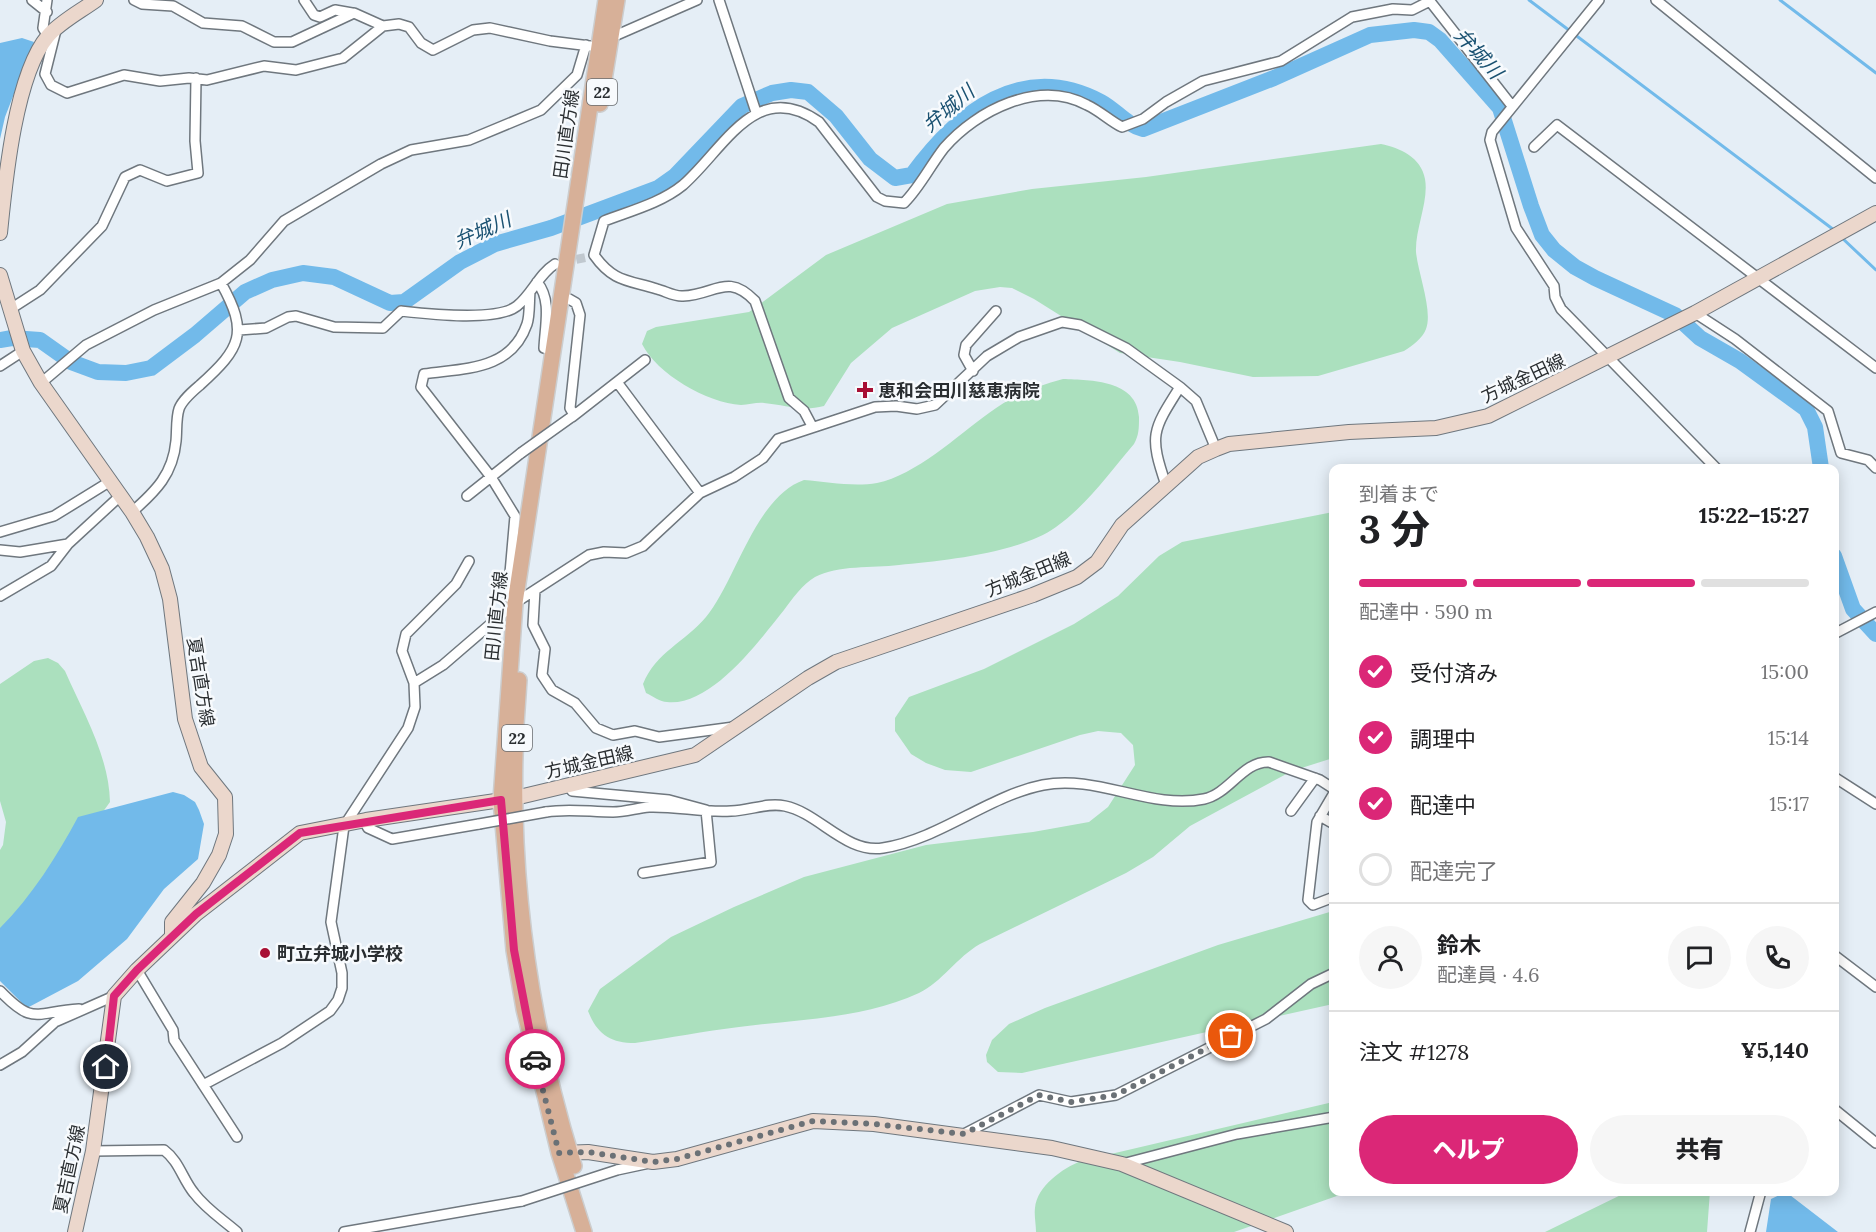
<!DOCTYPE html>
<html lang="ja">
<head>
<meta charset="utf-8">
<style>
  body { margin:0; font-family:Lora,"Noto Sans JP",serif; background:#f6f6f6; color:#202124; height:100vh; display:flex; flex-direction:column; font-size:22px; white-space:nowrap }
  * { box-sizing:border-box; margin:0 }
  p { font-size:20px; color:#757577 }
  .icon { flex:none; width:33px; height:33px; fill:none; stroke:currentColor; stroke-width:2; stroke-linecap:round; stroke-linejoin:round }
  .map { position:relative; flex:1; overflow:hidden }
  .sheet { position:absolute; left:1329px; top:464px; width:510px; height:732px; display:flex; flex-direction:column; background:#fff; border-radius:12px; box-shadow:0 3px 15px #0003 }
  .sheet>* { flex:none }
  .pin { position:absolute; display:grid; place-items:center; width:51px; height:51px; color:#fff; margin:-26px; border:3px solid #fff; border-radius:50%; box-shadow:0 2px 6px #0007 }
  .courier { position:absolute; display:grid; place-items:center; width:60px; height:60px; margin:-30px; border:4px solid #db2777; border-radius:50%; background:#fff; color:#222; box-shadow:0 2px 8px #0007 }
  .overview em { font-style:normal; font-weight:800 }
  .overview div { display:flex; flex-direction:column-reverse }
  .overview { display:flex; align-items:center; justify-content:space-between; height:102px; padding:0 30px }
  h1 { font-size:39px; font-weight:800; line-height:45px }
  .bar { display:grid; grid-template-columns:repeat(4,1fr); gap:9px 6px; align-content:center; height:72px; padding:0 30px }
  .bar i { height:8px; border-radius:4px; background:#e0e0e0 }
  .bar .selected { background:#db2777 }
  .bar p { grid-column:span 4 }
  .line { display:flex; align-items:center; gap:15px; padding:0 30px; border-top:2px solid #e0e0e0 }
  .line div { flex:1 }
  .round { display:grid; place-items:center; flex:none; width:63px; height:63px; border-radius:32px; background:#f6f6f6 }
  ol { padding:0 30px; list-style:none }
  li { display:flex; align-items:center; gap:18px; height:66px }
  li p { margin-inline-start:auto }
  li .icon { padding:6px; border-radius:50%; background:#db2777; color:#fff; stroke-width:4 }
  li:last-child { color:#757577 }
  li i { width:33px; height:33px; border:3px solid #e0e0e0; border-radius:50% }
  .action { display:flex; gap:12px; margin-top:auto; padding:12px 30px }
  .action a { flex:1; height:69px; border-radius:36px; background:#db2777; color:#fff; font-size:24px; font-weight:800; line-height:69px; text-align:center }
  .action a+a { background:#f6f6f6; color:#202124 }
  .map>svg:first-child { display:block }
</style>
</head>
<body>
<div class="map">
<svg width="1876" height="1232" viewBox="0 0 1876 1232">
  <rect width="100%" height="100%" fill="#e5eef6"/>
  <path fill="#abe0be" d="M 1381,144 C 1400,148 1421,157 1425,179 C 1429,201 1415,229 1416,252 C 1418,273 1433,311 1426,329 C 1423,338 1412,346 1404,351 L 1318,376 L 1253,377 L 1180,362 L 1120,353 L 1034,299 L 1012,288 L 1000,287 L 975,291 L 892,328 L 851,363 L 824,406 C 802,412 786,405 764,403 C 757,402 749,405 741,405 C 707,403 657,374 642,344 L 647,331 L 656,327 L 749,312 L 826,255 L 947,204 L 1032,189 L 1146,177 Z
    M 1063,379 C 1091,380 1137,380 1139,417 C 1139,428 1139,435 1134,444 C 1110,472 1087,505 1056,527 C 1020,553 943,561 899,565 C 872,568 838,565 815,577 C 803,584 792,599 784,610 C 759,641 711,707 667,702 C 660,702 653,696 646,693 L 643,684 C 656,652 685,642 706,617 C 736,581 755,497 804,480 C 827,482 854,487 877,483 C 916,475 957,436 989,413 C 1012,396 1036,386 1063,379 Z
    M 1333,512 L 1333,758 L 1292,771 L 1190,826 L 1153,857 L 1126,873 L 980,944 C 957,957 942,982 919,993 C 863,1019 799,1019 739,1027 C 704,1031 670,1038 635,1043 C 610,1043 597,1034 588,1011 L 600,989 L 671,937 L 734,907 L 804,877 L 926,845 L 1033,832 L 1089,822 L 1108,807 L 1135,765 L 1133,745 L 1121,733 L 1098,731 L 1080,735 L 971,772 L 945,770 L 926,763 L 911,754 L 895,731 L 895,718 L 909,697 L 984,669 L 1074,624 L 1118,596 L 1159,556 L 1182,542 Z
    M 48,658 L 58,663 L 65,671 C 83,712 109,756 110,802 L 0,955 L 0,850 L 3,845 L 6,822 L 0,801 L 0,684 L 34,661 Z
    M 1333,911 L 1333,1004 L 1022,1073 L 998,1072 L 987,1062 L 986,1055 L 992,1040 L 1009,1024 L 1045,1008 L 1218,945 Z
    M 1333,1102 L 1334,1191 L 1351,1191 L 1234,1232 L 1036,1232 C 1036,1224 1034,1215 1035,1208 C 1037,1186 1063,1168 1081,1161 Z
    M 1629,1191 L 1710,1191 L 1707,1232 L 1545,1232 Z"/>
  <path fill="#72baea" d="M 22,38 L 34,42 L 5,117 L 0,139 L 0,43 Z
    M 173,792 L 184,795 L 195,802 L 199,810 L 204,824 L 198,859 L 164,889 L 127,939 L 78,981 L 27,1008 L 0,981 L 0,928 C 32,896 57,856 78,817 Z
    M 1786,1192 L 1838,1232 L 1766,1232 L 1771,1199 Z"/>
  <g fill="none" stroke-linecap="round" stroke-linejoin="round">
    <path stroke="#72baea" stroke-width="3" d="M 1529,0 L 1834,230
      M 1780,0 L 1876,73
      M 1841,237 L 1876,270"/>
    <path stroke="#72baea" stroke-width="16" d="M 0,340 L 12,338 L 40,340 L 71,362 L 98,372 L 126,373 L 151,368 L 195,335 L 245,292 L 272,280 L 303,273 L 334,277 L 390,303 L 404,302 L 460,262 L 495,244 L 551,228 L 658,188 L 675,176 L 742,106 L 772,93 L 791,90 L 808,92 L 836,116 L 870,159 L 895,178 L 912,175 C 958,112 1022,60 1101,102 C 1116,110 1126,125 1143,129 L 1274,78 L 1370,35 L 1414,30 L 1429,32 L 1440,40 L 1500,108 L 1531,206 L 1542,235 L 1554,250 L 1575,267 L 1595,278 L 1675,315 L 1700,338 L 1740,361 L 1806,409 L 1815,427 L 1821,468
      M 1834,556 L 1853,609 L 1876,634"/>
    <path stroke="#c0c8cf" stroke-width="9" stroke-dasharray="9 4.5" stroke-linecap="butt" d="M 563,262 L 588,257"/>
    <defs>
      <path id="street" d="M 32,0 L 47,12
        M 47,0 L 43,28 L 48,36
        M 134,0 L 142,4 L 173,6 L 203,23 L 242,26 L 274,42 L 292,42 L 354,13 L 383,26 L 399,24 L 409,27 L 421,43 L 433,50 L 473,30 L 490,28 L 550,41 L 590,46
        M 304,0 L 314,15 L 320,17 L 335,10 L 352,13
        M 719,0 L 756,112
        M 1429,0 L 1512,106
        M 1599,0 L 1492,132 L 1490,140 L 1516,228 L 1554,286 L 1555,297 L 1561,309 L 1716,468
        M 1656,0 L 1876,178
        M 56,30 L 45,74 L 51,85 L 67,93 L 124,75 L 160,81 L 189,78 L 207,80 L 264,66 L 296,70 L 343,58 L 383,26
        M 610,38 L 697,0
        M 1534,147 L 1557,125 L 1876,368
        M 594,255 L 604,221 C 630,211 661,203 683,185 C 724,149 756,77 819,122 L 877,197 L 885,201 L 904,203 C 920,187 930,166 944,148 C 977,110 1039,79 1087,105 C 1100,111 1110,121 1122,127 L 1143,119 L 1166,102 L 1203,81 L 1281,61 L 1352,17 L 1393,9 L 1412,10 L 1430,1
        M 594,255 C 613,282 628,280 657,289 C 665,291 675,297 683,296 C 715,295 727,272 755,301 L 789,398 L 804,411 L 812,426
        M 537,282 C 552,300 545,325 544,348 L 553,351
        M 569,299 L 576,303 L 580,315 L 570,408 L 574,415
        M 9,310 L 40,290 L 102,226 L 125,177 L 140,170 L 167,181 L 198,173 L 195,141 L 196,78
        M 1695,313 L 1735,339 L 1828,411 L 1841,453 L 1868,460 L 1876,468
        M 239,330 L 266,328 L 288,317 L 296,316 L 334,327 L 383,328 L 401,311 C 428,314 497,322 517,306 C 532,294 539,274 555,264
        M 0,366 L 23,351
        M 973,371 L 964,355 L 966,345 L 996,311
        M 617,382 L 700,493
        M 41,383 L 86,345 L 154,310 L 221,283 L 250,260 L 284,221 L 381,164 L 411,150 L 469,140 L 541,110 L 577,75 L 586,45
        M 572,417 L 645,360
        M 1166,485 C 1149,435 1152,431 1180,387
        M 467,496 L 521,453
        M 132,512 C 156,491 173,474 176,441 C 177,431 176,418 179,409 C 182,400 193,391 200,385 C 241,348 249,333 221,283
        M 0,532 L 54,516 L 109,482
        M 0,550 L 20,552 L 68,544
        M 535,590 L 533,625 L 545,649 L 542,675 L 552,690 L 575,703 L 596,728 L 613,735 L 635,731 L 659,737 L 734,727
        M 0,596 L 51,566 L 68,544 L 119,497
        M 515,603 L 508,596 L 515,516 L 491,477 L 421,387 L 424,374 C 464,368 511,371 527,324 C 530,315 529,302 530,292
        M 1834,634 L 1876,612
        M 414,683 L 443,665 L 515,603 L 589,555 L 604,552 L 626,553 L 643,546 L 700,493 L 734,477 L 763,458 L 778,439 L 875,407 L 896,406 L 917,409 L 935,405 L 987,356 L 1019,337 L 1062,322 L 1080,325 L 1126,348 L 1180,387 L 1196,401 L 1216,449
        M 1834,777 L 1876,804
        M 568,785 L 572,791 L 669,800 L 706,810 L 711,862 L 643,873
        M 1334,793 L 1317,822 L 1308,900 L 1313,905 L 1334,897
        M 1291,811 L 1315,778
        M 546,812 C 569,808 590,812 613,812 C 625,812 637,808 649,807 C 676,806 704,813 731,811 C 749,811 767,802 785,806 C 819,813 846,854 883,848 C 940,839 988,796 1043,785 C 1097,774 1150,810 1204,799 C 1229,794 1243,761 1269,762 L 1320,780 L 1334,789
        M 1320,816 L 1334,824
        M 364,821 L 368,828 L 392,839 L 479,824
        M 1834,955 L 1876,987
        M 137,970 L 173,1030 L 174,1040 L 237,1137
        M 0,991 C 34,1026 34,1012 79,1009
        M 0,1065 L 22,1052 L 55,1022 L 114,996
        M 203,1085 L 282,1043 L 330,1011 L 338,1000 L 342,988 L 342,973 L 331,922 L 344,826 L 408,728 L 415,707 L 414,683 L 402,651 L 406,634 L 456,584 L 469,561
        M 1834,1109 L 1876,1143
        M 964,1134 L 1039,1095 L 1071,1102 L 1116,1095 L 1266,1019 L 1311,984 L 1334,973
        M 93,1151 L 164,1150 C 179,1161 183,1180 194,1193 C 206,1209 222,1219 237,1232
        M 1122,1164 L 1237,1134 L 1334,1117
        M 617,1170 L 645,1164
        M 344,1232 L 522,1201
        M 1750,1232 L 1761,1191"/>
      <path id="secondary" d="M 0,233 C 5,183 15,75 48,36 C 60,22 81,11 96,0
        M 0,275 L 23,351 L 41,383 L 132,512 L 147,537 L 162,569 L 170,599 L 185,719 L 201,767 L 225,797 L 226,834 L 219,855 L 203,883 L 172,922 L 172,936
        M 561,1153 L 588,1152 L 653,1162 L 677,1159 L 813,1121 L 874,1124 L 1052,1148 L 1122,1164 L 1286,1232
        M 75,1232 L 93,1151 L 114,996 L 137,970 L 196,914 L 300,833 L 366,820 L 515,798 L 695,755 L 808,678 L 836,662 L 1033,595 L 1077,577 L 1097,562 L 1122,525 L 1198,457 L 1216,449 L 1229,444 L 1349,432 L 1436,428 L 1488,416 L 1695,313 L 1876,213"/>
      <path id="primary" d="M 600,104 L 617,0
        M 519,680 C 505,845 525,1008 574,1166
        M 584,1232 L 559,1153 L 524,1009 L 514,950 L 501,800 L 515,603 L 606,0"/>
    </defs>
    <use href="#street" stroke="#6f777e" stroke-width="12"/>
    <use href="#secondary" stroke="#6f777e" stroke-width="16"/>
    <use href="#primary" stroke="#cccdce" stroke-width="18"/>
    <use href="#street" stroke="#fff" stroke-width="9"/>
    <use href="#secondary" stroke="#ebd7cc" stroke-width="14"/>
    <use href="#primary" stroke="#d7b098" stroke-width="15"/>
    <defs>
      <path id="street-bridge" d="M 521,453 L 570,418
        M 479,824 L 546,812
        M 522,1201 L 617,1170"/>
    </defs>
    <use href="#street-bridge" stroke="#6f777e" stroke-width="12" stroke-linecap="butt"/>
    <use href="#street-bridge" stroke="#fff" stroke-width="9"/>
  </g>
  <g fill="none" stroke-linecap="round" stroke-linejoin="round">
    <path stroke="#6b7176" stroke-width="6" stroke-dasharray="0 10.8" d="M 535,1059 L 559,1153 L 588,1152 L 653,1162 L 677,1159 L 813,1121 L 874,1124 L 964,1134 L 1039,1095 L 1071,1102 L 1116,1095 L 1231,1036"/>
    <path stroke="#db2777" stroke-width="8" d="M 106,1067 L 114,996 L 137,970 L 196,914 L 300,833 L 501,800 L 514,950 L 535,1059"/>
  </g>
  <g fill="#a81034" stroke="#f7fafd" stroke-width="2">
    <path d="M862 381h6v6h6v6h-6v6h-6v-6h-6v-6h6z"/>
    <circle cx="265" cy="953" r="6"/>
  </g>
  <g text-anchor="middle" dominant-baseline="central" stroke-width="5" stroke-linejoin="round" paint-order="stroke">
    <g fill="#f7fafd" stroke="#686b6e" stroke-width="1.5">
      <rect x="587" y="79" width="30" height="26" rx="4.5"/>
      <rect x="502" y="725" width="30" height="26" rx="4.5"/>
    </g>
    <g font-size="16" font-weight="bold" fill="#2a2e31">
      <text x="602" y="92">22</text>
      <text x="517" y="738">22</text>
    </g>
    <g font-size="18" fill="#2a2e31" stroke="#f7fafd">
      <text transform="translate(566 134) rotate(-82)">田川直方線</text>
      <text transform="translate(1523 378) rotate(-25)">方城金田線</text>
      <text transform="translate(1028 574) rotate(-22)">方城金田線</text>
      <text transform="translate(496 616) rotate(-84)">田川直方線</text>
      <text transform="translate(201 682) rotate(81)">夏吉直方線</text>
      <text transform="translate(589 762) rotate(-13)">方城金田線</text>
      <text transform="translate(69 1169) rotate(-78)">夏吉直方線</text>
    </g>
    <g font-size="18" font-weight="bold" fill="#2a2e31" stroke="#f7fafd" text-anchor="start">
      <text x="878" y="390">恵和会田川慈恵病院</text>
      <text x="277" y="953">町立弁城小学校</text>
    </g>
    <g font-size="20" font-style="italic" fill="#1b5272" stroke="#f7fafd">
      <text transform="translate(1479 53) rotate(48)">弁城川</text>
      <text transform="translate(948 108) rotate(-40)">弁城川</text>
      <text transform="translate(482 230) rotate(-24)">弁城川</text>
    </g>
  </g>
</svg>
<div class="pin" style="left:1231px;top:1036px;background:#ea580c"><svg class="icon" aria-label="bag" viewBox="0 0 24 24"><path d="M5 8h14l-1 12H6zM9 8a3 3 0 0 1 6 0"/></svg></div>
<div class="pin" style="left:106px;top:1067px;background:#1f2937"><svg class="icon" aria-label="home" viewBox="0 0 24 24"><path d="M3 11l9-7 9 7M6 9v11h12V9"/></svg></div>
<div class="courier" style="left:535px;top:1059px"><svg class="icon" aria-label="car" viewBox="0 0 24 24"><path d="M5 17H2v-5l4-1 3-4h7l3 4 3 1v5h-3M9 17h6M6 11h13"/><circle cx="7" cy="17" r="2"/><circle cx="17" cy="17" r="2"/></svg></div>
<section class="sheet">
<div class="overview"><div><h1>3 分</h1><p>到着まで</p></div><em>15:22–15:27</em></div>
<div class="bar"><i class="selected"></i><i class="selected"></i><i class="selected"></i><i></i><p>配達中 · 590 m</p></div>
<ol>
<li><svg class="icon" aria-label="check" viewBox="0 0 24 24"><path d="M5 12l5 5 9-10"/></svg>受付済み<p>15:00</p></li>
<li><svg class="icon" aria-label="check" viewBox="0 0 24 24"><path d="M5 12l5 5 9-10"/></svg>調理中<p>15:14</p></li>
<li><svg class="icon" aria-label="check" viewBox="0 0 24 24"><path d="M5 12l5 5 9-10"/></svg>配達中<p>15:17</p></li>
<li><i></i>配達完了</li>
</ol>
<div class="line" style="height:108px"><a class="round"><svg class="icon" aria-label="person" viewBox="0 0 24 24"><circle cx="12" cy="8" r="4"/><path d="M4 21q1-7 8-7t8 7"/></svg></a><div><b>鈴木</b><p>配達員 · 4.6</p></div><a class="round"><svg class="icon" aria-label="chat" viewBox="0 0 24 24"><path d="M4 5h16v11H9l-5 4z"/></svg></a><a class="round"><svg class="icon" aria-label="phone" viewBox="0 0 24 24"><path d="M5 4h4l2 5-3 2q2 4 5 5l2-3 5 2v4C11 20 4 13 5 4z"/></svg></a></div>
<div class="line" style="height:78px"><div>注文 #1278</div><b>¥5,140</b></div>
<div class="action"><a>ヘルプ</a><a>共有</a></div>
</section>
</div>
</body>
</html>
